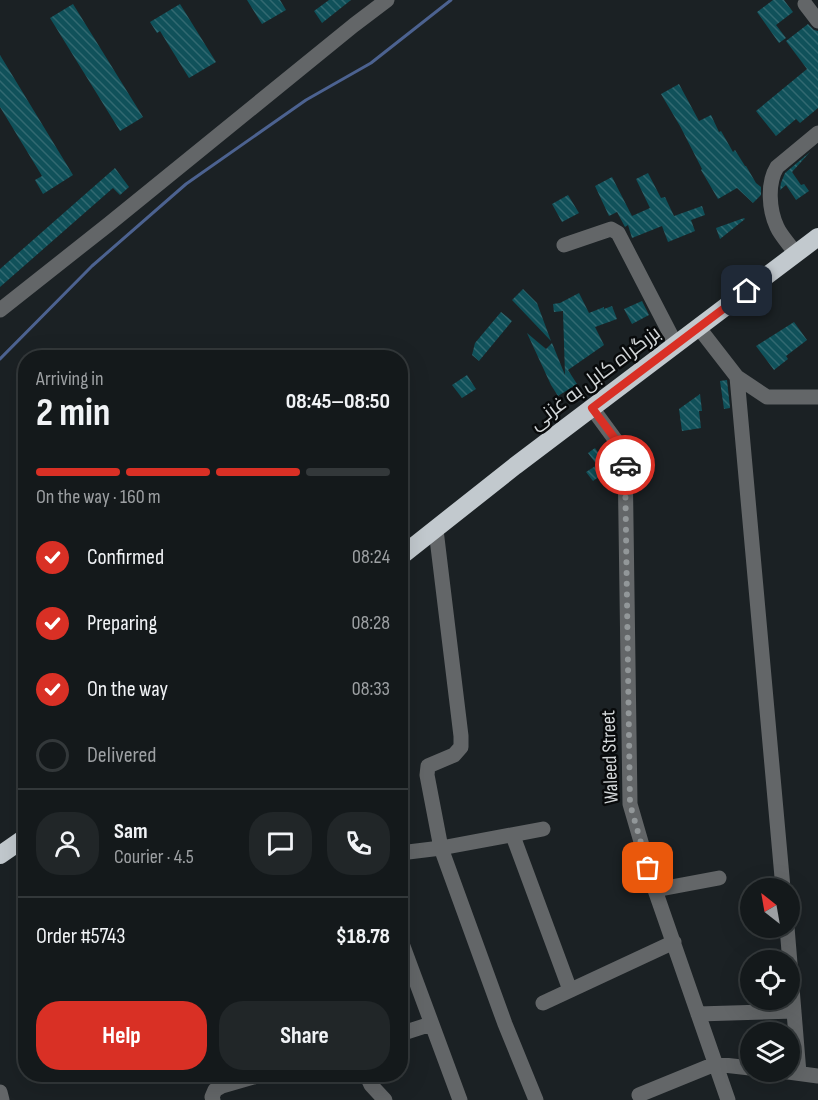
<!DOCTYPE html>
<html lang="en">
<head>
<meta charset="utf-8">
<style>
  body { margin:0; font-family:"Sofia Sans Condensed",Cairo,sans-serif; background:#212628; color:#f1f3f6; height:100vh; display:flex; flex-direction:column; font-size:22px; white-space:nowrap }
  * { box-sizing:border-box; margin:0 }
  p { font-size:20px; color:#9da0a3 }
  .icon { flex:none; width:33px; height:33px; fill:none; stroke:currentColor; stroke-width:2; stroke-linecap:round; stroke-linejoin:round }
  .map { position:relative; flex:1; overflow:hidden }
  .details { position:absolute; left:18px; top:350px; width:390px; height:732px; display:flex; flex-direction:column; background:#14191b; border-radius:24px; box-shadow:0 6px 24px #0002,0 0 0 2px #33383a }
  .details>* { flex:none }
  .needle { width:39px; rotate:329deg }
  .fabs { position:absolute; left:740px; top:878px; display:grid; gap:12px }
  .fabs a { display:grid; place-items:center; width:60px; height:60px; border-radius:50%; background:#14191b; box-shadow:0 6px 24px #0002,0 0 0 2px #33383a; font-size:30px }
  .pin { position:absolute; display:grid; place-items:center; width:51px; height:51px; color:#fff; margin:-26px; border-radius:12px; box-shadow:0 3px 9px #0006 }
  .courier { position:absolute; display:grid; place-items:center; width:60px; height:60px; margin:-30px; border:4px solid #d93025; border-radius:50%; background:#fff; color:#222; box-shadow:0 2px 8px #0007 }
  .head em { font-style:normal; font-weight:700 }
  .head div { display:flex; flex-direction:column-reverse }
  .head { display:flex; align-items:center; justify-content:space-between; height:102px; padding:0 18px }
  h1 { font-size:39px; font-weight:700; line-height:45px }
  .bar { display:grid; grid-template-columns:repeat(4,1fr); gap:9px 6px; align-content:center; height:72px; padding:0 18px }
  .bar i { height:8px; border-radius:4px; background:#33383a }
  .bar .selected { background:#d93025 }
  .bar p { grid-column:span 4 }
  .line { display:flex; align-items:center; gap:15px; padding:0 18px; border-top:2px solid #33383a }
  .line div { flex:1 }
  .round { display:grid; place-items:center; flex:none; width:63px; height:63px; border-radius:24px; background:#212628 }
  ol { padding:0 18px; list-style:none }
  li { display:flex; align-items:center; gap:18px; height:66px }
  li p { margin-inline-start:auto }
  li .icon { padding:6px; border-radius:50%; background:#d93025; color:#fff; stroke-width:4 }
  li:last-child { color:#9da0a3 }
  li i { width:33px; height:33px; border:3px solid #33383a; border-radius:50% }
  .action { display:flex; gap:12px; margin-top:auto; padding:12px 18px }
  .action a { flex:1; height:69px; border-radius:24px; background:#d93025; color:#fff; font-size:24px; font-weight:700; line-height:69px; text-align:center }
  .action a+a { background:#212628; color:#f1f3f6 }
  .map>svg:first-child { display:block }
</style>
</head>
<body>
<div class="map">
<svg width="818" height="1100" viewBox="0 0 818 1100">
  <defs>
    <pattern id="building-back-hatch" width="6" height="6" patternUnits="userSpaceOnUse" patternTransform="scale(1.5)"><rect width="6" height="6" fill="#10515a"/><path d="M-1 5l2 2M0 0l6 6M5-1l2 2" fill="none" stroke="#326971"/></pattern>
  </defs>
  <rect width="100%" height="100%" fill="#1b2124"/>
  <g fill="none" stroke-linecap="round" stroke-linejoin="round">
    <path stroke="#4c6290" stroke-width="3" d="M 0,359 L 92,266 L 186,184 L 306,100 L 371,63 L 451,0"/>
  </g>
  <path fill="url(#building-back-hatch)" d="M 247,0 L 280,0 L 286,10 L 262,24 Z
    M 329,0 L 351,0 L 322,23 L 314,11 Z
    M 773,0 L 784,0 L 793,12 L 776,25 L 786,38 L 779,43 L 757,12 Z
    M 73,4 L 143,117 L 120,131 L 50,18 Z
    M 180,4 L 216,62 L 189,78 L 160,31 L 157,33 L 150,22 Z
    M 808,24 L 814,30 L 818,31 L 818,108 L 800,123 L 796,119 L 776,136 L 756,111 L 807,69 L 786,41 Z
    M 0,55 L 73,175 L 43,194 L 35,180 L 42,176 L 0,107 Z
    M 679,84 L 699,121 L 711,115 L 719,132 L 721,131 L 733,152 L 735,150 L 745,166 L 746,166 L 756,183 L 761,187 L 761,195 L 753,203 L 737,188 L 718,199 L 701,170 L 702,169 L 680,126 L 661,94 Z
    M 810,152 L 792,172 L 801,185 L 804,184 L 809,191 L 796,200 L 786,185 L 780,190 L 781,183 L 785,173 Z
    M 115,168 L 129,187 L 120,195 L 113,188 L 0,287 L 0,269 Z
    M 648,173 L 661,198 L 665,197 L 674,216 L 702,206 L 705,215 L 691,220 L 695,231 L 668,242 L 662,226 L 632,238 L 628,225 L 625,227 L 617,212 L 609,216 L 595,186 L 612,177 L 632,216 L 650,208 L 636,179 Z
    M 568,195 L 579,213 L 562,222 L 552,204 Z
    M 744,218 L 745,219 L 720,239 L 716,228 Z
    M 523,289 L 537,303 L 551,341 L 512,300 Z
    M 579,293 L 589,313 L 604,307 L 604,309 L 612,306 L 617,319 L 595,327 L 604,345 L 568,370 L 577,384 L 558,396 L 551,385 L 527,333 L 546,349 L 552,343 L 565,375 L 563,311 L 554,312 L 553,304 L 560,303 Z
    M 642,301 L 649,315 L 632,324 L 624,309 Z
    M 501,312 L 512,321 L 479,361 L 472,355 L 475,343 Z
    M 794,322 L 807,340 L 786,356 L 788,359 L 774,370 L 756,346 Z
    M 467,375 L 476,389 L 462,398 L 452,385 Z
    M 727,380 L 730,408 L 724,409 L 720,381 Z
    M 700,394 L 702,411 L 699,411 L 701,428 L 682,431 L 679,409 Z
    M 595,448 L 610,469 L 593,481 L 586,472 L 597,465 L 588,453 Z"/>
  <g fill="none" stroke-linecap="round" stroke-linejoin="round">
    <path stroke="#636668" stroke-width="15" d="M 805,4 L 818,21
      M 564,245 L 611,229 L 618,233 L 676,345
      M 796,254 C 790,245 781,236 777,227 C 769,210 767,183 777,167 L 818,133
      M 0,310 L 109,224 L 354,25 L 387,0
      M 699,328 L 737,377 L 767,397 L 818,397
      M 737,377 L 783,888
      M 592,408 L 625,453 L 630,804 L 655,890 L 728,1100
      M 436,530 L 461,736 L 461,747 L 454,755 L 428,766 L 427,775 L 441,848 L 505,1024 L 536,1100
      M 513,836 L 570,990
      M 400,853 L 441,848 L 543,829
      M 655,890 L 719,878
      M 787,927 L 799,1073
      M 400,938 L 460,1100
      M 543,1003 L 674,942
      M 698,1014 L 794,1011
      M 400,1034 L 431,1024
      M 781,1071 L 818,1076
      M 366,1074 L 371,1085 L 385,1100
      M 0,1092 L 2,1100
      M 639,1095 L 715,1064 L 750,1068
      M 213,1100 L 212,1097 L 215,1090 L 222,1086 L 264,1074"/>
    <path stroke="#c2c9ce" stroke-width="18" d="M 400,557 L 515,466 L 818,237
      M 0,855 L 26,837"/>
  </g>
  <g fill="none" stroke-linecap="round" stroke-linejoin="round">
    <path stroke="#929799" stroke-width="6" stroke-dasharray="0 10.8" d="M 625,465 L 630,804 L 648,868"/>
    <path stroke="#d93025" stroke-width="8" d="M 625,465 L 625,453 L 622,448 L 592,408 L 747,291"/>
  </g>
  <g text-anchor="middle" dominant-baseline="central" stroke-width="5" stroke-linejoin="round" paint-order="stroke">
    <g font-size="20" fill="#d2d6d8" stroke="#080a0b">
      <text transform="translate(595 378) rotate(-37)">بزرگراه کابل به غزنی</text>
      <text transform="translate(610 757) rotate(-92)">Waleed Street</text>
    </g>
  </g>
</svg>
<div class="fabs">
<a><svg class="needle" viewBox="-14 -14 28 28"><path d="M0-13l5 13h-10z" fill="#e53935"/><path d="M0 13l5-13h-10z" fill="#9da0a3"/></svg></a>
<a><svg class="icon" aria-label="locate" viewBox="0 0 24 24"><circle cx="12" cy="12" r="6"/><path d="M12 2v4M12 18v4M2 12h4M18 12h4"/></svg></a>
<a><svg class="icon" aria-label="layers" viewBox="0 0 24 24"><path d="M12 4l9 5-9 5-9-5zM3 14l9 5 9-5"/></svg></a>
</div>
<div class="pin" style="left:648px;top:868px;background:#ea580c"><svg class="icon" aria-label="bag" viewBox="0 0 24 24"><path d="M5 8h14l-1 12H6zM9 8a3 3 0 0 1 6 0"/></svg></div>
<div class="pin" style="left:747px;top:291px;background:#1f2937"><svg class="icon" aria-label="home" viewBox="0 0 24 24"><path d="M3 11l9-7 9 7M6 9v11h12V9"/></svg></div>
<div class="courier" style="left:625px;top:465px"><svg class="icon" aria-label="car" viewBox="0 0 24 24"><path d="M5 17H2v-5l4-1 3-4h7l3 4 3 1v5h-3M9 17h6M6 11h13"/><circle cx="7" cy="17" r="2"/><circle cx="17" cy="17" r="2"/></svg></div>
<section class="details">
<div class="head"><div><h1>2 min</h1><p>Arriving in</p></div><em>08:45–08:50</em></div>
<div class="bar"><i class="selected"></i><i class="selected"></i><i class="selected"></i><i></i><p>On the way · 160 m</p></div>
<ol>
<li><svg class="icon" aria-label="check" viewBox="0 0 24 24"><path d="M5 12l5 5 9-10"/></svg>Confirmed<p>08:24</p></li>
<li><svg class="icon" aria-label="check" viewBox="0 0 24 24"><path d="M5 12l5 5 9-10"/></svg>Preparing<p>08:28</p></li>
<li><svg class="icon" aria-label="check" viewBox="0 0 24 24"><path d="M5 12l5 5 9-10"/></svg>On the way<p>08:33</p></li>
<li><i></i>Delivered</li>
</ol>
<div class="line" style="height:108px"><a class="round"><svg class="icon" aria-label="person" viewBox="0 0 24 24"><circle cx="12" cy="8" r="4"/><path d="M4 21q1-7 8-7t8 7"/></svg></a><div><b>Sam</b><p>Courier · 4.5</p></div><a class="round"><svg class="icon" aria-label="chat" viewBox="0 0 24 24"><path d="M4 5h16v11H9l-5 4z"/></svg></a><a class="round"><svg class="icon" aria-label="phone" viewBox="0 0 24 24"><path d="M5 4h4l2 5-3 2q2 4 5 5l2-3 5 2v4C11 20 4 13 5 4z"/></svg></a></div>
<div class="line" style="height:78px"><div>Order #5743</div><b>$18.78</b></div>
<div class="action"><a>Help</a><a>Share</a></div>
</section>
</div>
</body>
</html>
